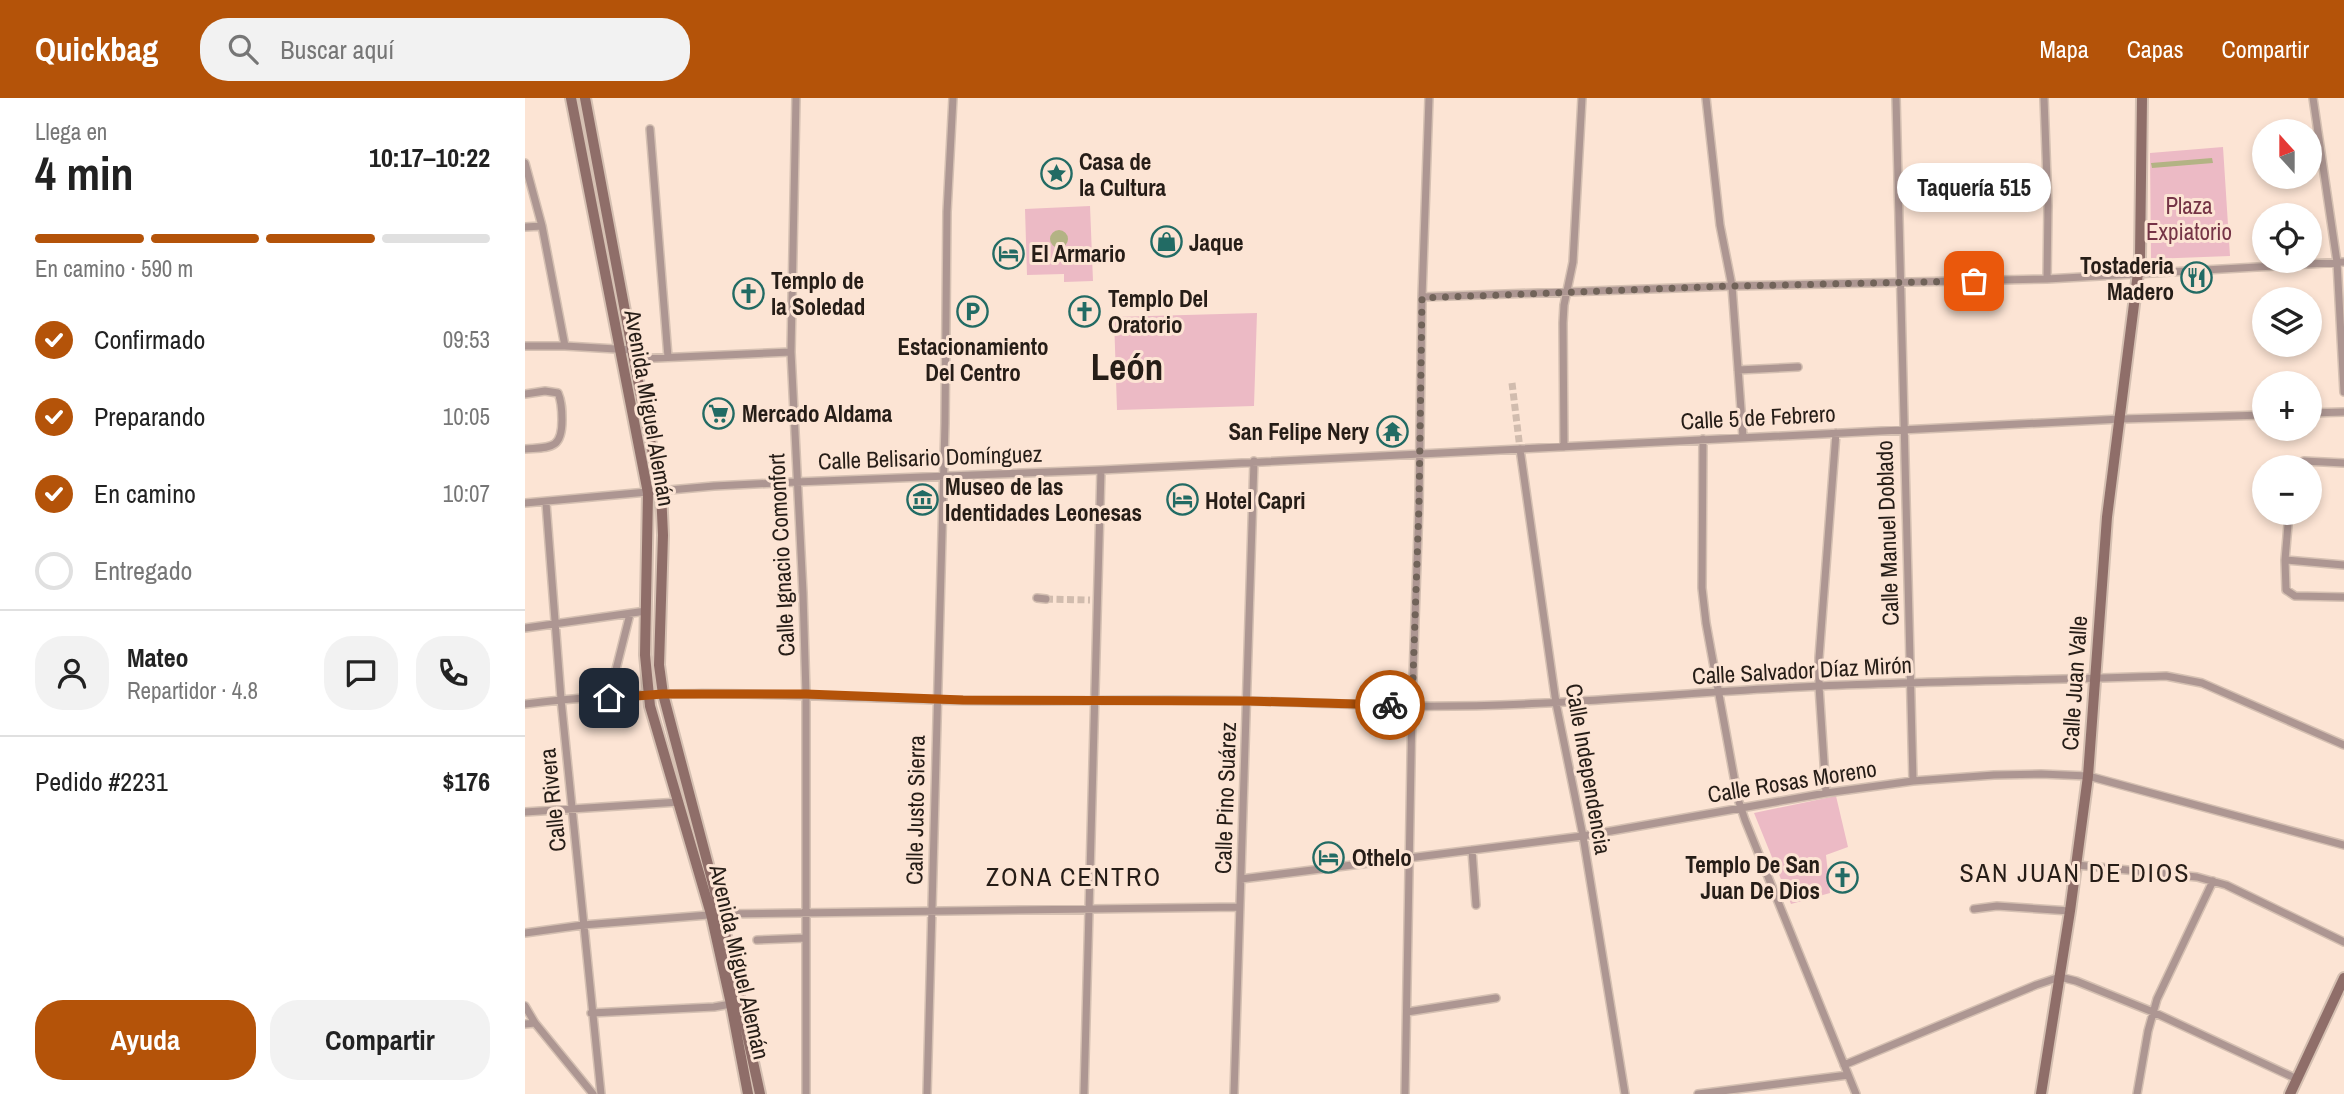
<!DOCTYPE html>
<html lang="es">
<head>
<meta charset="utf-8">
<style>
  body { margin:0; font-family:"Archivo Narrow",sans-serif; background:#f2f2f2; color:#222; height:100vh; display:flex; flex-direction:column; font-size:26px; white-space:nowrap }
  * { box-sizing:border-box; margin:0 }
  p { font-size:23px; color:#767676 }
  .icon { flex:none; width:38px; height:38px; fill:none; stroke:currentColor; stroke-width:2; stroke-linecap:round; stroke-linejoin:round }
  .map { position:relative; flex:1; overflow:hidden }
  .sheet { display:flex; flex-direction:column; background:#fff; width:525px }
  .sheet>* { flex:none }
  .needle { width:46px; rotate:339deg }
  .controls { position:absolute; left:1727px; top:21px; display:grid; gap:14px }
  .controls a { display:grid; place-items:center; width:70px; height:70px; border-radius:50%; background:#fff; box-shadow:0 4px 10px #0003; font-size:35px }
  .pin { position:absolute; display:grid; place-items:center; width:60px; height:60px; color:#fff; margin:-30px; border-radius:14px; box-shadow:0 4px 10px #0006 }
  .courier { position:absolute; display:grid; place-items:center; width:70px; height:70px; margin:-35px; border:5px solid #b45309; border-radius:50%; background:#fff; color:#222; box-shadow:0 2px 9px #0007 }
  .bubble { position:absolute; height:49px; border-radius:24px; background:#fff; box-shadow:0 4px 10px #0003; font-size:23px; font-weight:700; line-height:49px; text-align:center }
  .head em { font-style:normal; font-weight:700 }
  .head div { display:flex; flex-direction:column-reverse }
  .head { display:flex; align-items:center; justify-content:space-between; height:119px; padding:0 35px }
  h1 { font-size:46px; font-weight:700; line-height:52px }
  .bar { display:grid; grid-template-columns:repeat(4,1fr); gap:10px 7px; align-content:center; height:84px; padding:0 35px }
  .bar i { height:9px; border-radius:5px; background:#e0e0e0 }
  .bar .on { background:#b45309 }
  .bar p { grid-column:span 4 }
  .line { display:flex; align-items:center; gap:18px; padding:0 35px; border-top:2px solid #e0e0e0 }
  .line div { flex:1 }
  .round { display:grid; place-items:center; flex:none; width:74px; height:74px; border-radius:28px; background:#f2f2f2 }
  ol { padding:0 35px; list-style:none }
  li { display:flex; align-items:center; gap:21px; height:77px }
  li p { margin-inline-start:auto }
  li .icon { padding:7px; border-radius:50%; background:#b45309; color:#fff; stroke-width:4 }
  li:last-child { color:#767676 }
  li i { width:38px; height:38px; border:4px solid #e0e0e0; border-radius:50% }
  .cta { display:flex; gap:14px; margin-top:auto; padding:14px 35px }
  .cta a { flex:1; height:80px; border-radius:28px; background:#b45309; color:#fff; font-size:28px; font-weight:700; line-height:80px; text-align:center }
  .cta a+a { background:#f2f2f2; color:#222 }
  header { display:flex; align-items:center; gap:42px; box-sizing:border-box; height:98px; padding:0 35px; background:#b45309; color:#fff }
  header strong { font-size:33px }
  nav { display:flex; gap:38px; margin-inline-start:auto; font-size:24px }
  .search { width:490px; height:63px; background:#f2f2f2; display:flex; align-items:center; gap:18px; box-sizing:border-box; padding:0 24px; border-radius:28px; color:#767676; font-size:26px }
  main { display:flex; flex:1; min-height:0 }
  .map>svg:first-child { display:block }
</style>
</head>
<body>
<header>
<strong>Quickbag</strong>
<div class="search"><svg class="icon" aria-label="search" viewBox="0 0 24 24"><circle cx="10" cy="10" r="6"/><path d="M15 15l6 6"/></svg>Buscar aquí</div>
<nav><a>Mapa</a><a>Capas</a><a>Compartir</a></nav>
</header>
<main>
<section class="sheet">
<div class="head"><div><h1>4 min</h1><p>Llega en</p></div><em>10:17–10:22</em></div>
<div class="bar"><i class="on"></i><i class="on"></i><i class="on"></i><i></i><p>En camino · 590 m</p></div>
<ol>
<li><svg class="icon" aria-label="check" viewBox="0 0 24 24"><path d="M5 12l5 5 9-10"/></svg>Confirmado<p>09:53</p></li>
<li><svg class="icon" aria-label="check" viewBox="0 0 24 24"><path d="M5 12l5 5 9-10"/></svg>Preparando<p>10:05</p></li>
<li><svg class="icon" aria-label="check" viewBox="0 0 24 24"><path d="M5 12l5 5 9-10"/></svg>En camino<p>10:07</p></li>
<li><i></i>Entregado</li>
</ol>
<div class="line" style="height:126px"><a class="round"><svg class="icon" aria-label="person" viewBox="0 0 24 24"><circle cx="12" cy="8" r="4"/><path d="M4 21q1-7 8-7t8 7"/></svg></a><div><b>Mateo</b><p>Repartidor · 4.8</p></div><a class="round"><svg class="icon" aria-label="chat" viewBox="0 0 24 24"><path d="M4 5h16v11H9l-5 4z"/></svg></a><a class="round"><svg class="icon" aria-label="phone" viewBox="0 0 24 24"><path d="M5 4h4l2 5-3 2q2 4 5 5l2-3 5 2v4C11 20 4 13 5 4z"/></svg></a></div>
<div class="line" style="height:91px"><div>Pedido #2231</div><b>$176</b></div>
<div class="cta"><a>Ayuda</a><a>Compartir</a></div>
</section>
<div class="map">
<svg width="1819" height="996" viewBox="0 0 1819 996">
  <rect width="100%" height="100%" fill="#fce4d4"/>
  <path fill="#ecbac5" d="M 1698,49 L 1705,158 L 1626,161 L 1625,55 Z
    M 565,108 L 568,183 L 539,184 L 539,176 L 502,177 L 500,111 Z
    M 732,215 L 729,308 L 592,312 L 589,219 Z
    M 1311,698 L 1323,749 L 1301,757 L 1305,795 L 1266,806 L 1229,715 Z"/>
  <path fill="#b3b384" d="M 1687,60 L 1688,65 L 1627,70 L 1626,65 Z
    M525 141a9 9 0 1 1 18 0a9 9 0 1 1-18 0Z"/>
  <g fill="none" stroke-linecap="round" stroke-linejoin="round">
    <path stroke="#d1bcae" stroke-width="7" stroke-dasharray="7 3.5" stroke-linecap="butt" d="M 987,285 L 995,351
      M 521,501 L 565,502"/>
    <defs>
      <path id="street" d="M 271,0 L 266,254 L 278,495 L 281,596 L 281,996
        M 1181,0 L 1195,127 L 1207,188 L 1218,339
        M 1371,0 L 1388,683
        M 1519,0 L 1523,108 L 1522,181
        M 1788,0 L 1812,164 L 1819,294
        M 125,31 L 143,259
        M 0,65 L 17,128 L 40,248
        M 0,129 L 17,128
        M 897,199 L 1207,188 L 1522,181 L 1819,164
        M 0,248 L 40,248 L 108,252
        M 109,261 L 266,254
        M 1213,272 L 1273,269
        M 0,296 L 20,293 L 33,295 C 37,304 37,313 37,322 C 37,352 25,349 0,351
        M 1785,315 L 1819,314
        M 1178,341 L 1177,490 L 1181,525 L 1213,701 L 1220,722 L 1331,996
        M 1039,349 L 1038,225 L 1039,207 L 1048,164 L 1057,0
        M 995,351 L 1031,605 L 1058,738 L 1100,996
        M 1770,369 L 1779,363 L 1819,365
        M 0,405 L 189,388 L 271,384 L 576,372 L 1596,321 L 1740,317
        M 21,405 L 36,601 L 76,996
        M 1764,415 L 1760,462 L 1761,492 L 1770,498 L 1819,499
        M 1760,462 L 1819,467
        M 512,500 L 521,501
        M 0,530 L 121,513
        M 84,599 L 105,516
        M 0,606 C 135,588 276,598 412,602 C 517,605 621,600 726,603 C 778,604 830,607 882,608 C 1020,610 1157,594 1295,588 C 1410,583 1526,582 1641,578 L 1677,585 L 1819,647
        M 1301,695 L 1294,588 L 1294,560 L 1311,335
        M 0,714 L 154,704
        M 947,752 L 951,807
        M 1552,767 L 1672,779 L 1701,787 L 1819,844
        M 716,781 L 1058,738 L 1301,695 L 1388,683 L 1469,677 L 1516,676 L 1563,678 L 1819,747
        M 1449,811 L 1472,808 L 1545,813
        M 0,835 L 58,827 L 196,816 L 714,809
        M 232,842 L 281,840
        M 0,908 L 10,925 L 68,996
        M 882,914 L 971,900
        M 66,915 L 189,909 L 206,906
        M 0,926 L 10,925
        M 1319,967 L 1511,887 L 1535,879 L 1551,883 L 1628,914 L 1772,981
        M 402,996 L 420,325 L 422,114 L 428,0
        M 559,996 L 576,372
        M 709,996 L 729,363
        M 880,996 L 887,608 L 894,407 L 897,199 L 904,0
        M 1173,996 L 1323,977
        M 1612,996 L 1623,933 L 1632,901 L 1688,783"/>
      <path id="secondary" d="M 46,0 L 123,395 L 120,557 L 125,608 L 186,816 L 206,906 L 223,996
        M 60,0 L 118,309 L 136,393 L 138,437 L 134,567 L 138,596 L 196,816 L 235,996
        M 1516,996 L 1545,813 L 1563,678 L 1582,419 L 1615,159 L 1617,0
        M 1765,996 L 1819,880"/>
    </defs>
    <use href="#street" stroke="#d5c0b2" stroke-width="10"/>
    <use href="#secondary" stroke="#d5c0b2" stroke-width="14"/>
    <use href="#street" stroke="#ad9692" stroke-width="7"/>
    <use href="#secondary" stroke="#8f6e69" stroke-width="10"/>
  </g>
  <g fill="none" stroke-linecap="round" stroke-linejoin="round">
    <path stroke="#716359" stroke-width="7" stroke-dasharray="0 12.6" d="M 865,607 L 887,608 L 894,407 L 897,200 L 1207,188 L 1449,183"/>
    <path stroke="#b45309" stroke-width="9" d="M 84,600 L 138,596 L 281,596 L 438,602 L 723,603 L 865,607"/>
  </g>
  <defs>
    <symbol id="sight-ring" viewBox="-11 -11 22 22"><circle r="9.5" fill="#fce4d4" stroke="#226b64" stroke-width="1.5"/><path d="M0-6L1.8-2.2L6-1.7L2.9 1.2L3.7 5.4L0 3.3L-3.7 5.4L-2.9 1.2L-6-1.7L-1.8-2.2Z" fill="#226b64"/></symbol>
    <symbol id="shop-ring" viewBox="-11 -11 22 22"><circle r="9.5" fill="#fce4d4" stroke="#226b64" stroke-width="1.5"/><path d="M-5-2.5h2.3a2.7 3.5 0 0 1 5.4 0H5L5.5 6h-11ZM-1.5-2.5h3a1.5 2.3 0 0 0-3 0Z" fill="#226b64"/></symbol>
    <symbol id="hotel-ring" viewBox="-11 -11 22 22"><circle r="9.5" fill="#fce4d4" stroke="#226b64" stroke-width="1.5"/><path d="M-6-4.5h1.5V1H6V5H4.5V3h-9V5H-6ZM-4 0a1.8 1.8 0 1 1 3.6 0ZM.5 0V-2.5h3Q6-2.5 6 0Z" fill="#226b64"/></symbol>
    <symbol id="restaurant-ring" viewBox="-11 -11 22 22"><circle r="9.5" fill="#fce4d4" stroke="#226b64" stroke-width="1.5"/><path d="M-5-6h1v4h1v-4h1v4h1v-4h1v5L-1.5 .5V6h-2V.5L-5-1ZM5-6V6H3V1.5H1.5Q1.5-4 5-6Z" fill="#226b64"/></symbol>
    <symbol id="church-ring" viewBox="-11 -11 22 22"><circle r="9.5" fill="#fce4d4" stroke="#226b64" stroke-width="1.5"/><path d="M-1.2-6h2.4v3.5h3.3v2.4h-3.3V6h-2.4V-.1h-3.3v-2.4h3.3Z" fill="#226b64"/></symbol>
    <symbol id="parking-ring" viewBox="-11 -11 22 22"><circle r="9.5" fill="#fce4d4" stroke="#226b64" stroke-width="1.5"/><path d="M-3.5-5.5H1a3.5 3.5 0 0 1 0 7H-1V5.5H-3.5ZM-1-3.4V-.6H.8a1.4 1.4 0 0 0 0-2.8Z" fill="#226b64"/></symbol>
    <symbol id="supermarket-ring" viewBox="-11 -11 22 22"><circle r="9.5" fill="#fce4d4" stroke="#226b64" stroke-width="1.5"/><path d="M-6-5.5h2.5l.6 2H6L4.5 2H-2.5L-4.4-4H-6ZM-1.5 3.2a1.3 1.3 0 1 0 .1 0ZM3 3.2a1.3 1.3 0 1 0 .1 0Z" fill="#226b64"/></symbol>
    <symbol id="temple-ring" viewBox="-11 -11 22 22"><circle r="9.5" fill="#fce4d4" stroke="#226b64" stroke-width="1.5"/><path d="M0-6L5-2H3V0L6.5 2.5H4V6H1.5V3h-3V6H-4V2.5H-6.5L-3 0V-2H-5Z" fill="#226b64"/></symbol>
    <symbol id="museum-ring" viewBox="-11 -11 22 22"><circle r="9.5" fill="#fce4d4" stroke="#226b64" stroke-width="1.5"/><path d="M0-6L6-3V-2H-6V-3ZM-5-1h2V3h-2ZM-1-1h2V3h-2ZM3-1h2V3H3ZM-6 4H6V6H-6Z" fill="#226b64"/></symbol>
  </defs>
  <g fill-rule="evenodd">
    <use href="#sight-ring" x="514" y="58" width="35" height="35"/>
    <use href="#shop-ring" x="624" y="126" width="35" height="35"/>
    <use href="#hotel-ring" x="466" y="138" width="35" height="35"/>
    <use href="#restaurant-ring" x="1654" y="162" width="35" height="35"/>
    <use href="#church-ring" x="206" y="178" width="35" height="35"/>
    <use href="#church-ring" x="542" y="196" width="35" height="35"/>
    <use href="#parking-ring" x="430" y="196" width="35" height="35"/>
    <use href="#supermarket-ring" x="176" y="298" width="35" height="35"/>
    <use href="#temple-ring" x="850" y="316" width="35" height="35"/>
    <use href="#museum-ring" x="380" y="384" width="35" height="35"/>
    <use href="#hotel-ring" x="640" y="384" width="35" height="35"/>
    <use href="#hotel-ring" x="786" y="742" width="35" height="35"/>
    <use href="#church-ring" x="1300" y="762" width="35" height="35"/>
  </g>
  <g text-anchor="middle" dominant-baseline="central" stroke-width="6" stroke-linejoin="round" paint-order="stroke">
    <g font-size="23" font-weight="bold" fill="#261d17" stroke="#fce4d4" text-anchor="start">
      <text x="554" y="63">Casa de<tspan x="554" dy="26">la Cultura</tspan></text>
      <text x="664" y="144">Jaque</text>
      <text x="506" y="155">El Armario</text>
      <text x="1649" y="167" text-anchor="end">Tostaderia<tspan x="1649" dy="26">Madero</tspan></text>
      <text x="246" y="182">Templo de<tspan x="246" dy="26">la Soledad</tspan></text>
      <text x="583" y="200">Templo Del<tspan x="583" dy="26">Oratorio</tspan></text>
      <text x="448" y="248" text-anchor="middle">Estacionamiento<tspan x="448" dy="26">Del Centro</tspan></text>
      <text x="217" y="315">Mercado Aldama</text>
      <text x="844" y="333" text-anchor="end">San Felipe Nery</text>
      <text x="420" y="388">Museo de las<tspan x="420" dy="26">Identidades Leonesas</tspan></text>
      <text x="680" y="402">Hotel Capri</text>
      <text x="827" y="759">Othelo</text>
      <text x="1295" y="766" text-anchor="end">Templo De San<tspan x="1295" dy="26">Juan De Dios</tspan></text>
    </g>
    <g font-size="23" fill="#753446" stroke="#fce4d4">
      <text x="1664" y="107">Plaza<tspan x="1664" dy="26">Expiatorio</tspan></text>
    </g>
    <g font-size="23" fill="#261d17" stroke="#fce4d4">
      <text transform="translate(125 310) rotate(80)">Avenida Miguel Alemán</text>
      <text transform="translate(1233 319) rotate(-3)">Calle 5 de Febrero</text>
      <text transform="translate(405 359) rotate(-2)">Calle Belisario Domínguez</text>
      <text transform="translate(1362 435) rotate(-92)">Calle Manuel Doblado</text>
      <text transform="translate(256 457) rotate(-93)">Calle Ignacio Comonfort</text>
      <text transform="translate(1277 572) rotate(-3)">Calle Salvador Díaz Mirón</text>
      <text transform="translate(1549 585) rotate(-86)">Calle Juan Valle</text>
      <text transform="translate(1064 671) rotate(80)">Calle Independencia</text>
      <text transform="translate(1267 683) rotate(-9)">Calle Rosas Moreno</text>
      <text transform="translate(700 700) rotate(-88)">Calle Pino Suárez</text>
      <text transform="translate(27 702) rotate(-96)">Calle Rivera</text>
      <text transform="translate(390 712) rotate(-89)">Calle Justo Sierra</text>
      <text transform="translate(215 864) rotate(77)">Avenida Miguel Alemán</text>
    </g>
    <g font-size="26" letter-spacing="2" fill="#261d17" stroke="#fce4d4">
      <text x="1550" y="774">SAN JUAN DE DIOS</text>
      <text x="549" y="778">ZONA CENTRO</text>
    </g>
    <g font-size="37" font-weight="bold" fill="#261d17" stroke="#fce4d4">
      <text x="602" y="269">León</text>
    </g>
  </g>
</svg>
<div class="controls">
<a><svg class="needle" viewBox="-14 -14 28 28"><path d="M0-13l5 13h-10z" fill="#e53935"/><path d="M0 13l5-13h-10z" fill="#767676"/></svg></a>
<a><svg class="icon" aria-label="locate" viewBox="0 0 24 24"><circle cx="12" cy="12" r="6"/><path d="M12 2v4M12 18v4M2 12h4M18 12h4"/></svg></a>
<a><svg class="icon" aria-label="layers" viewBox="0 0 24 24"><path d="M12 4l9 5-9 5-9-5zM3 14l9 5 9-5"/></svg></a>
<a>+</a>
<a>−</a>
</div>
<div class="pin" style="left:1449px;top:183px;background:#ea580c"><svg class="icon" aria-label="bag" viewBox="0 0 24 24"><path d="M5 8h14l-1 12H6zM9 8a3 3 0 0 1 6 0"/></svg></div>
<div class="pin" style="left:84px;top:600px;background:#1f2937"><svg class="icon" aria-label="home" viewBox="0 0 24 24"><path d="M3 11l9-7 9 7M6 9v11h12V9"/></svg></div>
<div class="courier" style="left:865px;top:607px"><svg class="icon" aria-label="bike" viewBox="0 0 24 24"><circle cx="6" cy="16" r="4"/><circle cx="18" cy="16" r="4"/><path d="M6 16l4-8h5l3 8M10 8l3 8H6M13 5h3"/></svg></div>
<div class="bubble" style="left:1372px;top:65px;width:154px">Taquería 515</div>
</div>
</main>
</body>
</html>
